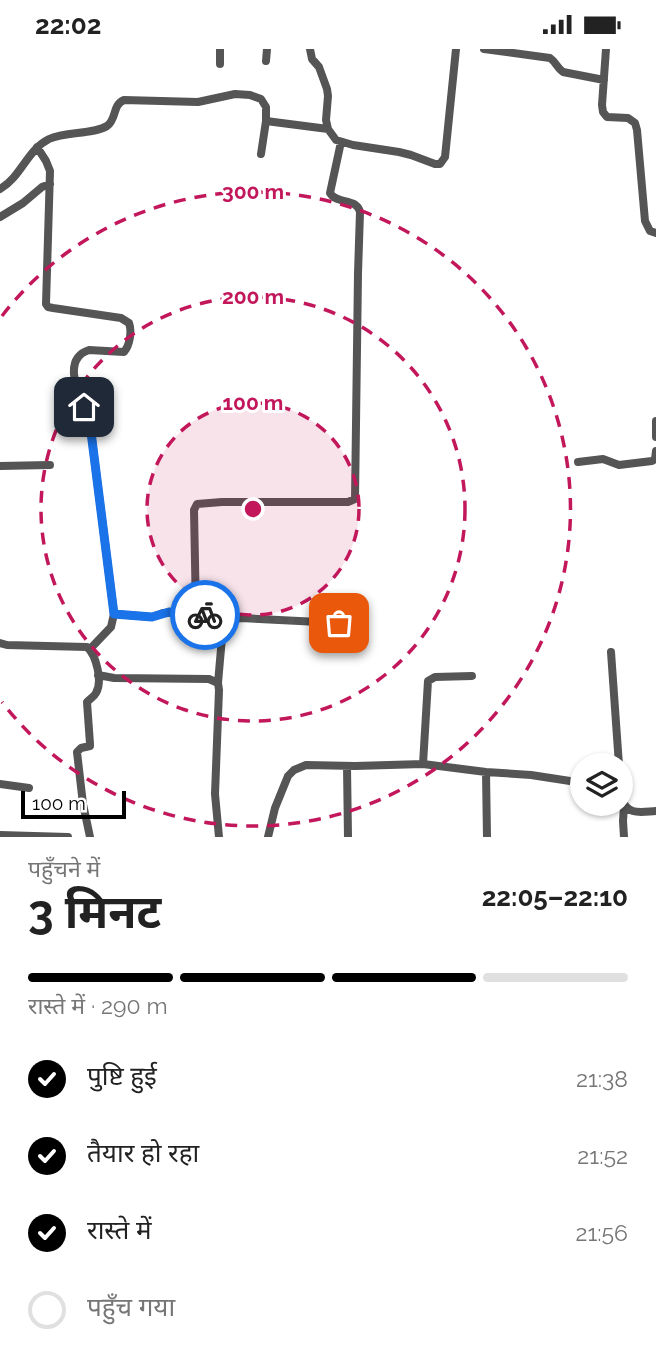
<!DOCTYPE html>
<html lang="hi">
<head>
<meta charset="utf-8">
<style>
  body { margin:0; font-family:Raleway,"Noto Sans Devanagari",sans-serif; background:#f6f6f6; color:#222; height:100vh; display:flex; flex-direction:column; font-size:26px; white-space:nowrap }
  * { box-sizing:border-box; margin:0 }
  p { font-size:23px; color:#767676 }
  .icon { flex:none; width:38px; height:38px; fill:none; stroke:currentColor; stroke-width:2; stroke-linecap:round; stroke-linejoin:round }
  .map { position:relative; height:788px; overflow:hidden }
  .drawer { display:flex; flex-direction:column; background:#fff; flex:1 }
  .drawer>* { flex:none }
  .fabs { position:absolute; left:570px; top:704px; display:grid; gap:14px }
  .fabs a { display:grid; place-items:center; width:63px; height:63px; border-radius:50%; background:#fff; box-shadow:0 2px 5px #0004; font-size:35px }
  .scale { position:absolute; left:21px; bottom:18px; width:105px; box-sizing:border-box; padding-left:7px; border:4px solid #000; border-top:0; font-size:19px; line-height:24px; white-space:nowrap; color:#000; -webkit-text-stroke:5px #fff; paint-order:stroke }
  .pin { position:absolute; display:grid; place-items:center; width:60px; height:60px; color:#fff; margin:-30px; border-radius:14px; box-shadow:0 4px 10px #0006 }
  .courier { position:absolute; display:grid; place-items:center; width:70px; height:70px; margin:-35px; border:5px solid #1a73e8; border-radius:50%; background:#fff; color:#222; box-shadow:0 2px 9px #0007 }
  .head em { font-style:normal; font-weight:700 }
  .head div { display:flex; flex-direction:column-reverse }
  .head { display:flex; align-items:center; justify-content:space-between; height:119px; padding:0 28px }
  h1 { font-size:46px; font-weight:700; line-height:52px }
  .bar { display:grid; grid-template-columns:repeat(4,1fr); gap:10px 7px; align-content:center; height:84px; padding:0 28px }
  .bar i { height:9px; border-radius:5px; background:#e0e0e0 }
  .bar .selected { background:#000 }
  .bar p { grid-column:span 4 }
  ol { padding:0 28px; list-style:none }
  li { display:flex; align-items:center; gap:21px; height:77px }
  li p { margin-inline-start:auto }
  li .icon { padding:7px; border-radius:50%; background:#000; color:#fff; stroke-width:4 }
  li:last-child { color:#767676 }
  li i { width:38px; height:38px; border:4px solid #e0e0e0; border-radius:50% }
  .status { display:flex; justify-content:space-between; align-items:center; height:49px; padding:0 35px; background:#fff; direction:ltr }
  .status svg { height:19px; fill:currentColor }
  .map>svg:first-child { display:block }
</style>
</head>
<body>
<div class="status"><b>22:02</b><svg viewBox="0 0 49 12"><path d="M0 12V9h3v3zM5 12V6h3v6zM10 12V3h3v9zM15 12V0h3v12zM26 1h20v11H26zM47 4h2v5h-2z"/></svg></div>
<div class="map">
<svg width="656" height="788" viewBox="0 0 656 788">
  <rect width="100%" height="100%" fill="#fff"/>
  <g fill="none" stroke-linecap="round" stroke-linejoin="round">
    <path stroke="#555" stroke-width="8" d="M 220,0 L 220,15
      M 310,0 L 312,10 L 319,18 L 327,40 L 328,47 L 326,71 L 328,80 L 336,91 L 353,96 L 399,103 L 411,106 L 435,115 L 440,115 L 445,108 L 456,0
      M 484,0 L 550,9 C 556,13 557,19 563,23 L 604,31
      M 606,0 L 602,56 L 603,63 L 607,68 L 628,69 L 635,74 L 637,81 L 645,172 L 650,182 L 656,184
      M 266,12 L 267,0
      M 266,72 L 328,80
      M 37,98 L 46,112 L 50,122 L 46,255 L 48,258 L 53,259 L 121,269 L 129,274 C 132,282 130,296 124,303 L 89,301 C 64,309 76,339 83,356 C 86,365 89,374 91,383 L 114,565 L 111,578 L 90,600
      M 0,140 C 21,128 27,101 49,90 C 66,82 92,86 107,77 C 117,70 112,56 124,51 L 198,53 L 235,45 L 250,46 L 261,50 L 266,58 L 266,72 L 261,105
      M 0,168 L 23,154 L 42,138 L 50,135
      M 656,372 L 656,388
      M 578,413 L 603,410 L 619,416 L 652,412 L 655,410 L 656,402
      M 0,417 L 50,416
      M 114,565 L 152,568 L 163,564 L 181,563 L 218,568 L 222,572 L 223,577 L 218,634
      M 196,565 L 194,461 L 197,455 L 222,453 L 348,453 L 355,450 L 358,224 L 360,163 C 356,148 337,156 330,144 L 341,93
      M 222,572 L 240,569 L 339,574
      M 0,594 L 7,596 L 87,598 C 96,606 103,632 96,644 C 94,648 90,650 87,653 L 90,695 L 90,697 L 81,699 L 77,703 L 83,755 L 90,788
      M 611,603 L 619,716
      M 98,626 L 114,629 L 209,630 L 218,634 L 219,641 L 215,745 L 219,788
      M 423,715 L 428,632 L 435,628 L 472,627
      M 347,717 L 348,788
      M 486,723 L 487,788
      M 0,735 L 29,739
      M 621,749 C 628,767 640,763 656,762
      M 0,786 L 68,788
      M 268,788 L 275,759 L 288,727 L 294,721 L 306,716 L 355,717 L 423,715 L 486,723 L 531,726 L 583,734
      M 624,788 L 623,772 L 624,757"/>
  </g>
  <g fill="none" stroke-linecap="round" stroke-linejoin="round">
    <path stroke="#595959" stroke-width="7" stroke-dasharray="0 12.6" d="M 205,566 L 218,568 L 222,572 L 240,569 L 339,574"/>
    <path stroke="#1a73e8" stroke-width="9" d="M 84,358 L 91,383 L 114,565 L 152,568 L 169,563 L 205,566"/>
  </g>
  <circle cx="253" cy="460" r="106" fill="#c2185b" fill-opacity=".12"/>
  <g fill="none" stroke="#c2185b" stroke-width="3.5" stroke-dasharray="12 9">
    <circle cx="253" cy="460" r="106"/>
    <circle cx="253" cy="460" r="212"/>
    <path d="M2 267A317 317 0 1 1 2 653"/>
  </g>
  <circle cx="253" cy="460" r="10" fill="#c2185b" stroke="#fff" stroke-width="3.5"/>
  <g font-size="21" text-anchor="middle" font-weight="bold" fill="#c2185b" stroke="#fff" stroke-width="6" stroke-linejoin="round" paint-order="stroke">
    <text x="253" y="150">300 m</text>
    <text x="253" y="255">200 m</text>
    <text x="253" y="361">100 m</text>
  </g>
</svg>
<div class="fabs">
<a><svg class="icon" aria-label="layers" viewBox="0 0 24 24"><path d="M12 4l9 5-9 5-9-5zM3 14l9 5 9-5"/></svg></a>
</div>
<div class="scale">100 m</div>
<div class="pin" style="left:339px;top:574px;background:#ea580c"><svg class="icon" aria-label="bag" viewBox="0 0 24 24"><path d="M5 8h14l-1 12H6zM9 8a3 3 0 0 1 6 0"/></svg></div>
<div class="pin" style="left:84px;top:358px;background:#1f2937"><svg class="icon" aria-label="home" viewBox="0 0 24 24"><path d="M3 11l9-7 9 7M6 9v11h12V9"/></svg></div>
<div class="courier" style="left:205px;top:566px"><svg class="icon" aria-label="bike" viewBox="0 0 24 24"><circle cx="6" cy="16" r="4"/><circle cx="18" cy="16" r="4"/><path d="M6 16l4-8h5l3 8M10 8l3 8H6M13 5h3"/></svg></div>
</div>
<section class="drawer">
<div class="head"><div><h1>3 मिनट</h1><p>पहुँचने में</p></div><em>22:05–22:10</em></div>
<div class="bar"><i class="selected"></i><i class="selected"></i><i class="selected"></i><i></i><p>रास्ते में · 290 m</p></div>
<ol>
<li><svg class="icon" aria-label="check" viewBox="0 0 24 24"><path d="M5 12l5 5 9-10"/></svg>पुष्टि हुई<p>21:38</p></li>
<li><svg class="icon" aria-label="check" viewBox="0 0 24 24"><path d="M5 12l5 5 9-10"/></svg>तैयार हो रहा<p>21:52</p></li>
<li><svg class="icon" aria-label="check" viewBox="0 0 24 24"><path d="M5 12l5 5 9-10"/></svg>रास्ते में<p>21:56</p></li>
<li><i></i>पहुँच गया</li>
</ol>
</section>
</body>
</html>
